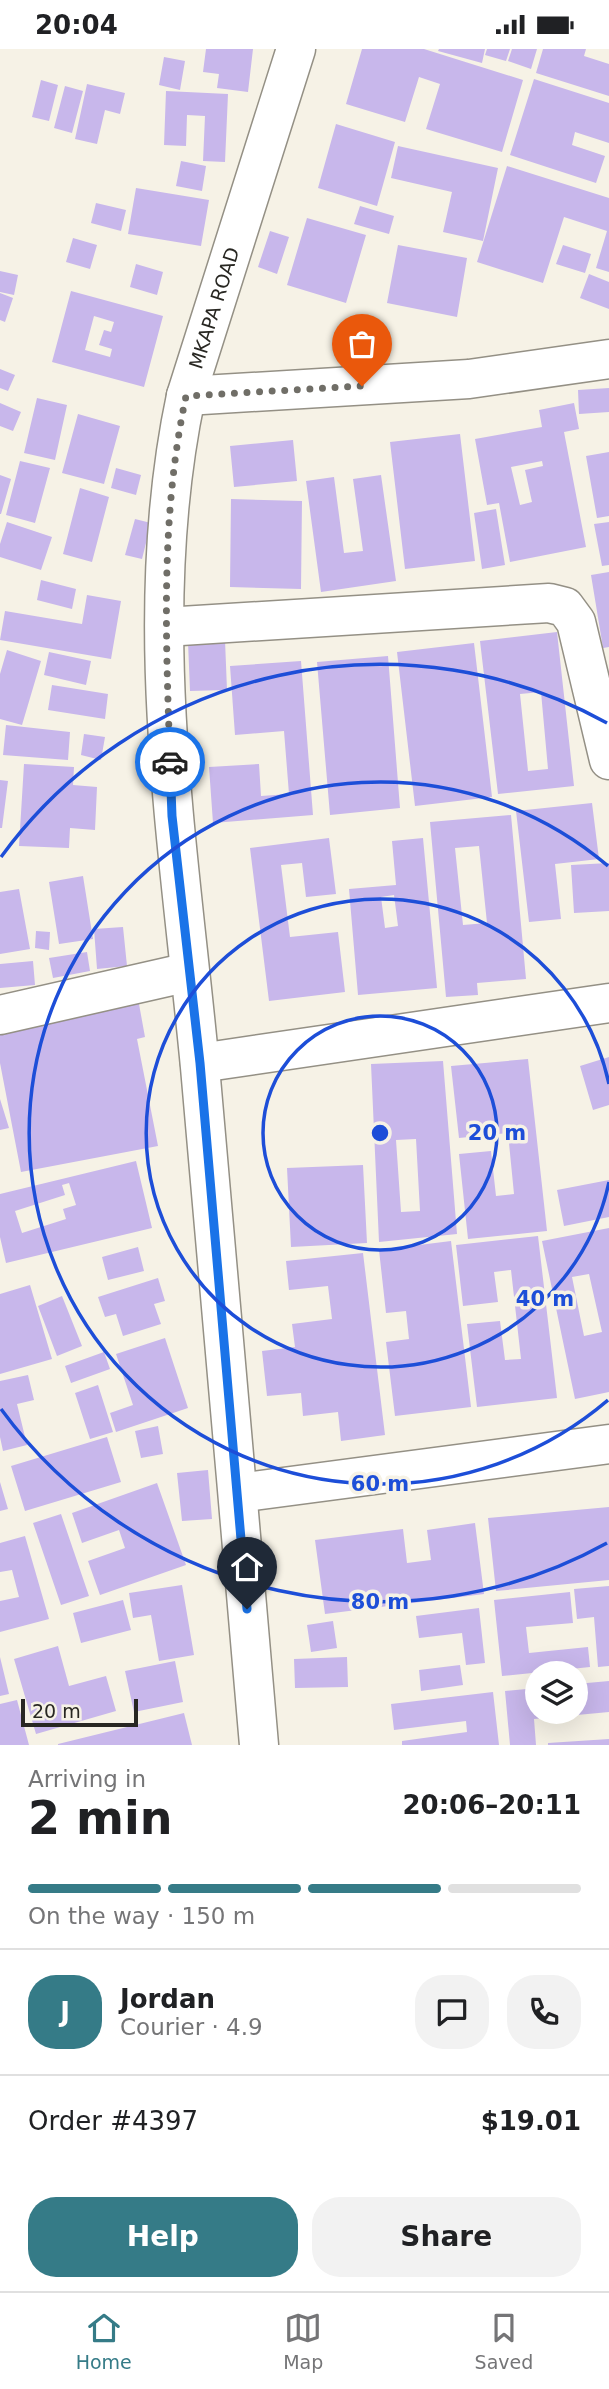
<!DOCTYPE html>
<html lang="en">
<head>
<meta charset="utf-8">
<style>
  body { margin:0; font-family:"DejaVu Sans",sans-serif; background:#f2f2f2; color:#202124; height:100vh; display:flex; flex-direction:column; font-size:26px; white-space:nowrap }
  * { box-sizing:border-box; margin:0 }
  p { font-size:23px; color:#757577 }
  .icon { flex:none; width:38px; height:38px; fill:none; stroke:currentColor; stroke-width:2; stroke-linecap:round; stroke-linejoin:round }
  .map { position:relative; height:1696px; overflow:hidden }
  .drawer { display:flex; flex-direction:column; background:#fff; flex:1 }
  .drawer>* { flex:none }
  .fabs { position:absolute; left:525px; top:1612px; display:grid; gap:14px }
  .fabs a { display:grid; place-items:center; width:63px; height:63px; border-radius:50%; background:#fff; box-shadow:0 7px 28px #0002; font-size:35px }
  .scale { position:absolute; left:21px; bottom:18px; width:117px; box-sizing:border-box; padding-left:7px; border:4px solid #282722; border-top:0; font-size:19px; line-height:24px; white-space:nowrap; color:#282722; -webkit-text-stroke:5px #f6f2e6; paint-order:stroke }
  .pin { position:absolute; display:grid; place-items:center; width:60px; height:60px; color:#fff; margin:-72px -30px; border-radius:50% 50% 50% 0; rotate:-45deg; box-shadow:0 0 7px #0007 }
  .pin .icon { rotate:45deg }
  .courier { position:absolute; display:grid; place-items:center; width:70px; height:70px; margin:-35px; border:5px solid #1a73e8; border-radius:50%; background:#fff; color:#222; box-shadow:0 2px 9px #0007 }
  .headline em { font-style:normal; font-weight:600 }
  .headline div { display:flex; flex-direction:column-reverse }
  .headline { display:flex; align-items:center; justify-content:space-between; height:119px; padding:0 28px }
  h1 { font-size:46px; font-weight:600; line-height:52px }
  .bar { display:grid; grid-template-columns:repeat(4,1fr); gap:10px 7px; align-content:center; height:84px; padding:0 28px }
  .bar i { height:9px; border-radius:5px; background:#e0e0e0 }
  .bar .active { background:#357b87 }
  .bar p { grid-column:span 4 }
  .line { display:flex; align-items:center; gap:18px; padding:0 28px; border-top:2px solid #e0e0e0 }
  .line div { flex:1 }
  .round { display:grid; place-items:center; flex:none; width:74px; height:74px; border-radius:28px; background:#f2f2f2 }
  .button { display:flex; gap:14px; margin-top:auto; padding:14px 28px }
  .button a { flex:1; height:80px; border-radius:28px; background:#357b87; color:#fff; font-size:28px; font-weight:600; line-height:80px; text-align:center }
  .button a+a { background:#f2f2f2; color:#202124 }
  .status { display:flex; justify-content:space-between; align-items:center; height:49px; padding:0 35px; background:#fff; direction:ltr }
  .status svg { height:19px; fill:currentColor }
  .tabs { display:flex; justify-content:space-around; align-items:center; height:98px; border-top:2px solid #e0e0e0; background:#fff; font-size:19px; color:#757577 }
  .tabs a { display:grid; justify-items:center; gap:4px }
  .tabs .active { color:#357b87 }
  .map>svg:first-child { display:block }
</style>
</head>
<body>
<div class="status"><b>20:04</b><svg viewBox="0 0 49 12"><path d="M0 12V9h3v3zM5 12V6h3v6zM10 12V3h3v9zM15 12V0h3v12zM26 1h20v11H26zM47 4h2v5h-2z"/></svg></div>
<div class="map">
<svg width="609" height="1696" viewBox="0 0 609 1696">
  <rect width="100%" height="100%" fill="#f6f2e6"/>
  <path fill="#c8b7eb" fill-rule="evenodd" d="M 206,0 L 253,0 L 248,43 L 217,39 L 219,25 L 203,23 Z
    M 362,0 L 424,0 L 523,31 L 502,103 L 426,80 L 440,35 L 419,28 L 405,73 L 346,55 Z
    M 439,0 L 485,0 L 482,14 L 438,2 Z
    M 487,0 L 510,0 L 506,12 L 485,6 Z
    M 512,0 L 537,0 L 531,20 L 508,12 Z
    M 543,0 L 586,0 L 584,7 L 609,15 L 609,47 L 536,24 Z
    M 164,8 L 185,12 L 180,41 L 159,36 Z
    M 534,30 L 609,54 L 609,94 L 575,83 L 572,96 L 605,107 L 596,134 L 510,106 Z
    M 41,31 L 58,36 L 49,72 L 32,68 Z
    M 87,35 L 125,44 L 120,65 L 105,61 L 97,95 L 75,90 Z
    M 65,37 L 83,42 L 72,84 L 54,79 Z
    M 166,42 L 228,45 L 225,113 L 203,112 L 205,67 L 187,66 L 186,97 L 164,96 Z
    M 336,75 L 395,93 L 377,157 L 318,139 Z
    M 398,97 L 498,119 L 483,192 L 443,183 L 452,143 L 391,129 Z
    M 181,112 L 206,117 L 202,142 L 176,137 Z
    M 507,117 L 609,149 L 609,223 L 596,219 L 607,182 L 564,168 L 543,234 L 477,213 Z
    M 136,139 L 209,151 L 201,197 L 128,185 Z
    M 96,154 L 126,161 L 121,182 L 91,174 Z
    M 360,157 L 394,167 L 389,185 L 354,175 Z
    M 307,169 L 366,186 L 346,254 L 287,236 Z
    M 270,182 L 289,188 L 277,225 L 258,218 Z
    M 73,189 L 97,196 L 90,220 L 66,213 Z
    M 398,196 L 467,209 L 457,268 L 387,254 Z
    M 563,196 L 591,205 L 585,224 L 556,215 Z
    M 136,215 L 163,223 L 157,246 L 130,238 Z
    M 0,222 L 18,226 L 14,246 L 0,243 Z
    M 589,225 L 609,233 L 609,260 L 580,249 Z
    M 71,242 L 163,267 L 144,338 L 52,313 ZM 94,267 L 114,273 L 111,283 L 104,281 L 99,296 L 112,300 L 110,308 L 85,301 Z
    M 0,244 L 13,249 L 5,273 L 0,271 Z
    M 0,320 L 15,326 L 8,342 L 0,339 Z
    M 609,339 L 609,363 L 579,365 L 578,341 Z
    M 37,349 L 67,356 L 55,411 L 24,404 Z
    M 0,354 L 21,363 L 13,382 L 0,377 Z
    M 574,354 L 579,380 L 564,383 L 586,498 L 510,513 L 499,454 L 487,456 L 475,390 L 542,378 L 539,361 ZM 542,412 L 543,417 L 525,421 L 532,453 L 520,456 L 511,418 Z
    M 78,365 L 120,377 L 104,435 L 62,424 Z
    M 460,385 L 475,512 L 405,520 L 390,393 Z
    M 293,391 L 297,432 L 234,438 L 230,397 Z
    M 609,403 L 609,467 L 597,469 L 586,407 Z
    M 20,412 L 50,419 L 35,474 L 6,466 Z
    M 116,419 L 141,426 L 136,446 L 111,439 Z
    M 0,426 L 11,430 L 1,465 L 0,465 Z
    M 381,426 L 396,532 L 321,543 L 306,432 L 334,428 L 344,504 L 363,502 L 353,430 Z
    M 80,439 L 109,448 L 92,513 L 63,505 Z
    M 231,450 L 302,452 L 301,540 L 230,538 Z
    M 496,460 L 505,516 L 482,520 L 474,464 Z
    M 135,470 L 151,474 L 142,510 L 125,506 Z
    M 7,473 L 52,488 L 41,521 L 0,508 L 0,495 Z
    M 609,473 L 609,516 L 602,517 L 594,475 Z
    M 609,523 L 609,598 L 603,599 L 591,526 Z
    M 41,531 L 76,540 L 72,560 L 37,551 Z
    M 87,546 L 121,552 L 111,610 L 0,591 L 5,562 L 82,575 Z
    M 557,583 L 574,737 L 498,745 L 480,592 ZM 541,643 L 548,720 L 528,722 L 520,645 Z
    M 225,591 L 227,641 L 190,642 L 188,593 Z
    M 474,594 L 492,748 L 415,757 L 397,603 Z
    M 7,601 L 41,612 L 22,676 L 0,670 L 0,625 Z
    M 49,603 L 91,612 L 86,636 L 44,626 Z
    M 388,607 L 400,759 L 330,766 L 317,613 Z
    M 301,612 L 313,766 L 213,774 L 209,718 L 259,715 L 261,747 L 289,745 L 284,682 L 235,686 L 230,617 Z
    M 52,636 L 108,645 L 105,670 L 48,661 Z
    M 6,676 L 70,683 L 68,711 L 3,706 Z
    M 84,685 L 105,688 L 101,711 L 81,706 Z
    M 24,715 L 74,718 L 73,736 L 97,738 L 95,781 L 70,779 L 69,799 L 19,797 Z
    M 0,731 L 8,732 L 2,779 L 0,779 Z
    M 592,754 L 599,810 L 555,815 L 561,870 L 529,873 L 516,762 Z
    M 511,766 L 526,930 L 477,934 L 478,946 L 446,948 L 430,773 ZM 479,797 L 487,874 L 463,876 L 455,799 Z
    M 329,789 L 336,845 L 306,848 L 302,814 L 281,816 L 290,888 L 338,883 L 345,943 L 269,952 L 250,799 Z
    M 423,789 L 437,939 L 358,946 L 349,840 L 396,836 L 392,792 ZM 394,846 L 398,877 L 385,879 L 381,848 Z
    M 609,814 L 609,862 L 574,864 L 571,816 Z
    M 83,827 L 93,890 L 59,895 L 49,833 Z
    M 19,840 L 30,900 L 0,905 L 0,843 Z
    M 123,878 L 127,917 L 97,920 L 94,880 Z
    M 36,882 L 50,883 L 49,901 L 35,899 Z
    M 87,903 L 90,922 L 53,929 L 49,909 Z
    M 33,912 L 35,936 L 0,939 L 0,915 Z
    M 137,944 L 145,988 L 137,990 L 158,1097 L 21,1123 L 0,1014 L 0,970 Z
    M 609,1008 L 609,1056 L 593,1061 L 580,1017 Z
    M 528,1010 L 547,1182 L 468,1190 L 459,1105 L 491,1102 L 496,1147 L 514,1145 L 508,1084 L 459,1089 L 451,1017 Z
    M 443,1012 L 457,1185 L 379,1193 L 371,1015 ZM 416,1090 L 420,1162 L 401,1163 L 396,1091 Z
    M 0,1050 L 9,1079 L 0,1081 Z
    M 136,1112 L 152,1179 L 6,1214 L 0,1188 L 0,1145 ZM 69,1134 L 76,1156 L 63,1160 L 66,1170 L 22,1184 L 15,1162 L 65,1146 L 62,1136 Z
    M 363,1116 L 367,1194 L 291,1198 L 287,1119 Z
    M 609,1131 L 609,1168 L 564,1177 L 557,1141 Z
    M 609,1179 L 609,1343 L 575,1350 L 542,1192 ZM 589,1225 L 602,1283 L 584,1287 L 572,1228 Z
    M 538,1187 L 557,1349 L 477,1358 L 467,1275 L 500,1272 L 505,1311 L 521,1310 L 511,1221 L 494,1223 L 498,1253 L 463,1257 L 456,1196 Z
    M 451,1192 L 471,1358 L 395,1367 L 386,1293 L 409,1290 L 406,1262 L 386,1264 L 379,1201 Z
    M 138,1198 L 144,1222 L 108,1231 L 102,1208 Z
    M 363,1204 L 385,1386 L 341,1392 L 338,1363 L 303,1367 L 301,1344 L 267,1347 L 262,1302 L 295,1298 L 292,1275 L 332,1270 L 328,1237 L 289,1241 L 286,1212 Z
    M 158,1229 L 165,1252 L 154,1255 L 161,1275 L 123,1287 L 116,1265 L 105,1268 L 98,1248 Z
    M 30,1236 L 52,1310 L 0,1325 L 0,1245 Z
    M 62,1247 L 82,1297 L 57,1307 L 38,1257 Z
    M 165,1289 L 188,1359 L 116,1383 L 110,1364 L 133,1356 L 116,1305 Z
    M 104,1303 L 110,1320 L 71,1334 L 65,1317 Z
    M 28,1326 L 34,1351 L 17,1355 L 27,1396 L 3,1402 L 0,1388 L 0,1332 Z
    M 98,1336 L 113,1383 L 90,1390 L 75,1344 Z
    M 158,1377 L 163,1405 L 141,1409 L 135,1382 Z
    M 107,1388 L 121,1433 L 25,1462 L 11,1417 Z
    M 208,1421 L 212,1470 L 182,1472 L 177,1424 Z
    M 0,1433 L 8,1460 L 0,1462 Z
    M 157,1434 L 186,1516 L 100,1546 L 88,1512 L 125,1499 L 119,1481 L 82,1494 L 72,1464 Z
    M 609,1458 L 609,1531 L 496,1542 L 488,1469 Z
    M 61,1465 L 89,1547 L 61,1556 L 33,1474 Z
    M 475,1474 L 484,1545 L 325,1565 L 315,1491 L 403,1480 L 407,1514 L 431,1511 L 427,1481 Z
    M 25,1487 L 49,1570 L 0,1583 L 0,1552 L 19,1548 L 12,1521 L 0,1523 L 0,1494 Z
    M 182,1536 L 194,1606 L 159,1612 L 151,1566 L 133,1569 L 129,1544 Z
    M 609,1537 L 609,1617 L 598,1618 L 594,1568 L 577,1570 L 574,1540 Z
    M 570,1543 L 573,1574 L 526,1578 L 529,1604 L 588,1598 L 590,1618 L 502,1627 L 494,1551 Z
    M 123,1551 L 131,1581 L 81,1594 L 73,1564 Z
    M 479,1559 L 485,1614 L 466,1616 L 462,1584 L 419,1589 L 416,1567 Z
    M 333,1572 L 337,1599 L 311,1603 L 307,1576 Z
    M 58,1597 L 69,1637 L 106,1627 L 116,1662 L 36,1685 L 14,1610 Z
    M 0,1608 L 9,1645 L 0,1647 Z
    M 347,1608 L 348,1638 L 295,1639 L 294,1610 Z
    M 175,1612 L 183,1653 L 134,1663 L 125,1622 Z
    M 460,1616 L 463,1636 L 421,1642 L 419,1621 Z
    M 609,1632 L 609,1663 L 534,1670 L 536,1696 L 510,1696 L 505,1642 L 537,1639 L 537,1662 L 576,1662 L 576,1635 Z
    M 493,1643 L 499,1696 L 402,1696 L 402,1692 L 467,1683 L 466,1672 L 394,1681 L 391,1655 Z
    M 17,1651 L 29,1696 L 0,1696 L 0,1655 Z
    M 184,1664 L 192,1696 L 58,1696 L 58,1695 Z
    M 609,1690 L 609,1696 L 548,1696 L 548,1694 Z"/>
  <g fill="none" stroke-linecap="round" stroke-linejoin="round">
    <defs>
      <g id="minor">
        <path d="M 186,347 L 469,330 L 609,310"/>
        <path d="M 165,578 L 549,554 L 565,558 L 576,573 L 609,711"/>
        <path d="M 0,966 L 189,923"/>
        <path d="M 200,1014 L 609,954"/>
        <path d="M 238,1444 L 609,1395"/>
        <path id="s1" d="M 259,1696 C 239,1470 221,1244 200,1018 C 179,796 139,568 186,347 L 296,0"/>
      </g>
    </defs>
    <use href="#minor" stroke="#949085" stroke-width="41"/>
    <use href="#minor" stroke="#fff" stroke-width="38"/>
  </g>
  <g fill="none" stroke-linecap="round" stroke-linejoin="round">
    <path stroke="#706e67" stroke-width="7" stroke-dasharray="0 12.6" d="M 170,713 C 166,590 160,469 186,347 L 362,337"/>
    <path stroke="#1a73e8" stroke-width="9" d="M 170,713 L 172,767 L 200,1014 L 247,1560"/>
  </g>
  <g fill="none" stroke="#1d4ed8" stroke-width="3.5">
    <circle cx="380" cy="1084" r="117"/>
    <path d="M609 1133A234 234 0 1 1 609 1035"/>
    <path d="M608 1351A351 351 0 1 1 608 817"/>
    <path d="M607 1494A469 469 0 0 1 1 1360M1 808A469 469 0 0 1 607 674"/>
  </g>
  <g text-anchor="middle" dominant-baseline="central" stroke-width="7" stroke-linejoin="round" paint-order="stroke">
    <g font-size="19" fill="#282722" stroke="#f6f2e6">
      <text stroke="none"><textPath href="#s1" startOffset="1447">MKAPA ROAD</textPath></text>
    </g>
  </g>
  <circle cx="380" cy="1084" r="10" fill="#1d4ed8" stroke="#f6f2e6" stroke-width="3.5"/>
  <g font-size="21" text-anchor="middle" font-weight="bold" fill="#1d4ed8" stroke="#f6f2e6" stroke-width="7" stroke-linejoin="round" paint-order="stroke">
    <text x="497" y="1091">20 m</text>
    <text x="545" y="1257">40 m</text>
    <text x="380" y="1442">60 m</text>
    <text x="380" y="1560">80 m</text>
  </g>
</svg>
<div class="fabs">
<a><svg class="icon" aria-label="layers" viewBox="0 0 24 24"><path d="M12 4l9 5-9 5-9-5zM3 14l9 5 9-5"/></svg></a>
</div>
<div class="scale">20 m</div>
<div class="pin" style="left:362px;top:337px;background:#ea580c"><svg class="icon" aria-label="bag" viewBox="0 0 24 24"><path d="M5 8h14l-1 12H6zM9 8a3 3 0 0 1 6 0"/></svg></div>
<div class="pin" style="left:247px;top:1560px;background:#1f2937"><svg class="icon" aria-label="home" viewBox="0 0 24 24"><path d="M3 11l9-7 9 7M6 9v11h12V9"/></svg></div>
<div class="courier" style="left:170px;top:713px"><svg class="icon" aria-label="car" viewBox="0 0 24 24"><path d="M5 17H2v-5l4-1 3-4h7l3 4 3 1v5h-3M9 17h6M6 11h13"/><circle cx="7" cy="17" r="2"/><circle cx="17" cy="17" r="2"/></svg></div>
</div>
<section class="drawer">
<div class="headline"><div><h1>2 min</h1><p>Arriving in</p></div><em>20:06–20:11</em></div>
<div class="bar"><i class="active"></i><i class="active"></i><i class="active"></i><i></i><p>On the way · 150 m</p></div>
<div class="line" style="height:126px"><b class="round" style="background:#357b87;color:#fff">J</b><div><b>Jordan</b><p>Courier · 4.9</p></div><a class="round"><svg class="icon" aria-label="chat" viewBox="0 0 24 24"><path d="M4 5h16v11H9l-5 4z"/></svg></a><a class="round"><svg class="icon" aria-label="phone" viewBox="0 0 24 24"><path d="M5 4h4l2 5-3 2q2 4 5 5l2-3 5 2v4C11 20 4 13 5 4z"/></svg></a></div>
<div class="line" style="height:91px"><div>Order #4397</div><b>$19.01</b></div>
<div class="button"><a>Help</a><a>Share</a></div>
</section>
<nav class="tabs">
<a class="active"><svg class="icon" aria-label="home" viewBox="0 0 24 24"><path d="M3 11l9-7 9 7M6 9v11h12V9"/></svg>Home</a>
<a><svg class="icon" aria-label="map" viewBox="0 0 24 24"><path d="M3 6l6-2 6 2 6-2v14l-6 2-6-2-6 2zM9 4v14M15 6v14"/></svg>Map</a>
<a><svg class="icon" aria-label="saved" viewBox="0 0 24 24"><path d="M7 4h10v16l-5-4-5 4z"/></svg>Saved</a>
</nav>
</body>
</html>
